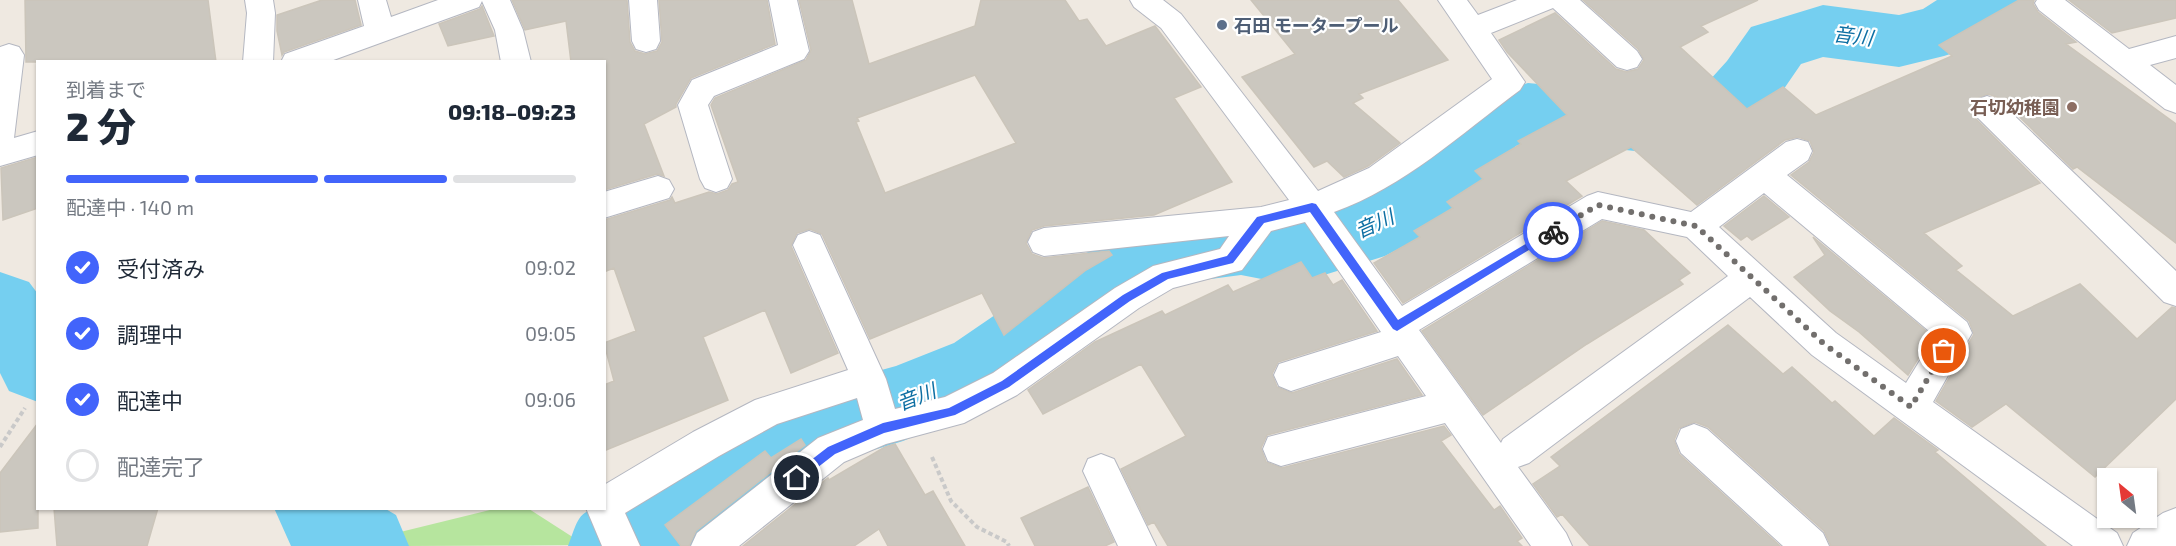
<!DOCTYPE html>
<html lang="ja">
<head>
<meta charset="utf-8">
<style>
  body { margin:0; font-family:"Exo 2","Noto Sans JP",sans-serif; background:#f2f2f3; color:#1f2937; height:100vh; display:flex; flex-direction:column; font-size:22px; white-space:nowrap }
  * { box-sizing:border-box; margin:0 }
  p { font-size:20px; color:#747a83 }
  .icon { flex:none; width:33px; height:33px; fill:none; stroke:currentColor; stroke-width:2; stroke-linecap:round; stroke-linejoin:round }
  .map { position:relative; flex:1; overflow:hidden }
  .drawer { position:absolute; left:36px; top:60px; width:570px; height:450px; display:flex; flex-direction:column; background:#fff; border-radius:0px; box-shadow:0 2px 4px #0004 }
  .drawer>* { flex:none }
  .needle { width:39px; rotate:331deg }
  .buttons { position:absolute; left:2097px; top:468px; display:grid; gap:12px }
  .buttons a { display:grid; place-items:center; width:60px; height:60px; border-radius:0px; background:#fff; box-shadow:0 2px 4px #0004; font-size:30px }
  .pin { position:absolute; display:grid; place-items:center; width:51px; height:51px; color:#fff; margin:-26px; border:3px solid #fff; border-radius:50%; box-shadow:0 2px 6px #0007 }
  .courier { position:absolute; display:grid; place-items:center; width:60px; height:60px; margin:-30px; border:4px solid #4264fb; border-radius:50%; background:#fff; color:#222; box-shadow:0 2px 8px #0007 }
  .head em { font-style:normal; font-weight:800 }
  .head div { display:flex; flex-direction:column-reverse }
  .head { display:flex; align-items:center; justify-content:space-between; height:102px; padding:0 30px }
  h1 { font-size:39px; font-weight:800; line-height:45px }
  .bar { display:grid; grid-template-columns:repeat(4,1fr); gap:9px 6px; align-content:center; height:72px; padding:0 30px }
  .bar i { height:8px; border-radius:4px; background:#e0e1e3 }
  .bar .current { background:#4264fb }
  .bar p { grid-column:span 4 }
  ol { padding:0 30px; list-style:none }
  li { display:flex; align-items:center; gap:18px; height:66px }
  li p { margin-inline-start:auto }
  li .icon { padding:6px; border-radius:50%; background:#4264fb; color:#fff; stroke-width:4 }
  li:last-child { color:#747a83 }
  li i { width:33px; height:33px; border:3px solid #e0e1e3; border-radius:50% }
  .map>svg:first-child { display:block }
</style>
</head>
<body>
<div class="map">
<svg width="2176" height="546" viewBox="0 0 2176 546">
  <rect width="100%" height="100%" fill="#efe9e1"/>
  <path fill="#b6e59e" d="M 529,509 L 585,545 L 404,546 L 384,536 L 494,509 Z"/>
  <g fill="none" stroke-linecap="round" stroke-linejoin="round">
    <path fill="#75cff0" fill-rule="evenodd" d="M 1937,0 L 2020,0 L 2010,18 L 1969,48 L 1944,56 L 1899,67 L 1823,57 L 1801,64 L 1777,99 L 1746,138 L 1720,146 L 1663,154 L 1532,140 L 1516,146 L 1427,234 L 1385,256 L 1321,276 L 1282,283 L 1241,275 L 1180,283 L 1142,301 L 1014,395 L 903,441 L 805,471 L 756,498 L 689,546 L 568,546 C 577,524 577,508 604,508 L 604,499 L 694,440 L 753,409 L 784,397 L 896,366 L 954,343 L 1086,253 L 1141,228 L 1169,218 L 1241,209 L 1282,217 L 1340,205 L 1373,190 L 1464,106 L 1502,91 L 1528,83 L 1663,96 L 1699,92 L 1727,61 L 1751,27 L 1823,5 L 1899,15 L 1923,9 Z
      M 0,272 L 29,282 L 38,294 L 38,402 L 9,391 L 0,373 Z
      M 274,508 L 384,508 L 396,515 L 409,546 L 291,546 Z"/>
  </g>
  <path fill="#cbc7bf" stroke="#cbc5ba" stroke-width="1.5" fill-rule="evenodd" d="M 25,0 L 208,0 L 216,62 L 26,62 Z
    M 322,0 L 355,0 L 361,25 L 284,52 L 282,55 L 277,31 L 277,15 Z
    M 512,0 L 627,0 L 630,42 L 635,51 L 645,54 L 657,51 L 662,42 L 659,0 L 767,0 L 775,44 L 691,78 L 676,104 L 676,107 L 644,124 L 664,176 L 657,174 L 604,190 L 604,62 L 571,62 L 566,21 L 525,30 Z
    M 799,0 L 852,0 L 869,64 L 975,26 L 981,0 L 1065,0 L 1079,21 L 1087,19 L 1106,46 L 1155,26 L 1201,87 L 1174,98 L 1232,182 L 1154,215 L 1044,226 L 1032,230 L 1026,243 L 1032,254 L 1043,258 L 1109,251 L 1112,255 L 1086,270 L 1004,335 L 982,293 L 870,339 L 822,234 L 810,229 L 797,233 L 791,246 L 838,353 L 791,373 L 765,310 L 703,337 L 728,400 L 604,451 L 604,385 L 614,381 L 604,343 L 636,331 L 614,268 L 604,272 L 604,220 L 670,200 L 672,197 L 675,203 L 709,192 L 717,194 L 728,190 L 732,184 L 738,182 L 711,105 L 715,98 L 806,60 L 811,50 ZM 975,75 L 1016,143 L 885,193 L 856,122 L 859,121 L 857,118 Z
    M 1251,0 L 1398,0 L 1448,60 L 1359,94 L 1363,98 L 1353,103 L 1400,143 L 1368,166 L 1344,177 L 1327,161 L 1314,167 L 1242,77 L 1295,54 Z
    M 1583,0 L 1758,0 L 1701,26 L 1708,32 L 1680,47 L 1747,109 L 1783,87 L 1816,115 L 1952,56 L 1939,45 L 2019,0 L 2034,0 L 2033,4 L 2038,12 L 2076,42 L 2066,44 L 2176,124 L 2176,243 L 2077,167 L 2073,169 L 2000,98 L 1988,94 L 1974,99 L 1970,107 L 1974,117 L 2040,183 L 1924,233 L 1962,266 L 1956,270 L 2013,316 L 2080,284 L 2137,339 L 2172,307 L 2176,308 L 2176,399 L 2095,477 L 2006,404 L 1972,427 L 1936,401 L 1974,334 L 1969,321 L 1791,175 L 1809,162 L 1814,152 L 1810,141 L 1798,137 L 1785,140 L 1697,205 L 1631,147 L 1566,181 L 1582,196 L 1403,303 L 1374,263 L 1420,237 L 1414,231 L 1453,208 L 1447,202 L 1483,179 L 1475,171 L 1521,144 L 1518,141 L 1567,115 L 1507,52 L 1499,40 L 1555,13 L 1616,69 L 1626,72 L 1638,69 L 1644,60 L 1638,49 Z
    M 2069,0 L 2176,0 L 2176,18 L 2112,33 Z
    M 482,6 L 494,36 L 448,46 L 439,24 L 480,9 Z
    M 38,157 L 38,208 L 3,220 L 1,168 Z
    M 1764,196 L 1789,217 L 1752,240 L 1747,236 L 1741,240 L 1724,226 Z
    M 1602,221 L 1644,230 L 1690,273 L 1679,280 L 1683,284 L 1587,344 L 1483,415 L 1422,331 Z
    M 1813,237 L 1932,336 L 1908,375 L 1859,332 L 1830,311 L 1794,277 L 1825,255 Z
    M 1301,262 L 1312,278 L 1325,273 L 1333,285 L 1342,280 L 1377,331 L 1278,362 L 1272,374 L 1277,387 L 1292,393 L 1397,359 L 1422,395 L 1267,435 L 1261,448 L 1266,462 L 1282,468 L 1444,426 L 1451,435 L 1441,441 L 1494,510 L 1500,506 L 1522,538 L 1517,541 L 1522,546 L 1168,546 L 1154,522 L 1148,525 L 1121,469 L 1186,436 L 1141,364 L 1043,414 L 1028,390 L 1095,342 L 1162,311 L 1165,315 L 1228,285 L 1233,292 Z
    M 1728,325 L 1783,374 L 1792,367 L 1832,403 L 1835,401 L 1874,436 L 1894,418 L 1938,450 L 1935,452 L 2046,546 L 1831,546 L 1824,531 L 1708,427 L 1695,422 L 1679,428 L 1674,440 L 1679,454 L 1780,546 L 1590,546 L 1562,514 L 1557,517 L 1533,484 L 1560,466 L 1551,457 Z
    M 38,423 L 38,528 L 0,532 L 0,473 Z
    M 801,439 L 805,445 L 696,531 L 689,546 L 681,546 L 665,525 L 765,451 L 771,458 Z
    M 895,444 L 925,495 L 933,491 L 965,546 L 888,546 L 879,529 L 854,546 L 743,546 L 828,478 L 829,480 L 885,447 Z
    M 1088,487 L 1114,542 L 1105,546 L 1035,546 L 1021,518 Z
    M 54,508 L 158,508 L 147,546 L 57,546 Z"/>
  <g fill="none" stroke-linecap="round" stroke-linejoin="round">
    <defs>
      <path id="minor" d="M 245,0 L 273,0 L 275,13 L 273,62 L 243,62 L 247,13 Z
        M 358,0 L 386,0 L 391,17 L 438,0 L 510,0 L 523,30 L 531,62 L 501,62 L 495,30 L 482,1 L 479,7 L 328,62 L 281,62 L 285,54 L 364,26 Z
        M 629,0 L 657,0 L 660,41 L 656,49 L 646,52 L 636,49 L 632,41 Z
        M 769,0 L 797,0 L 809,51 L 804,59 L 714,96 L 708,105 L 732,179 L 727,188 L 716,192 L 705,188 L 700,179 L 678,105 L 692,80 L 778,45 Z
        M 1130,0 L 1163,0 L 1181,14 L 1318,191 L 1369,168 L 1492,79 L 1438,0 L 1467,0 L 1478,15 L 1517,0 L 1580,0 L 1637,51 L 1642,59 L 1637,67 L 1627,70 L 1617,67 L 1553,8 L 1491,33 L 1525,82 L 1520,90 C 1461,134 1404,187 1334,212 L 1402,306 L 1587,196 L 1598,192 L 1691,212 L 1786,142 L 1797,139 L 1808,142 L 1812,151 L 1808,160 L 1787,175 L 1967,322 L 1972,333 L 1933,402 L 2117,533 L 2123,546 L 2073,546 L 1812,355 L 1750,297 L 1529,463 L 1518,467 L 1566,533 L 1572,546 L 1531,546 L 1445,423 L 1281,466 L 1268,461 L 1263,449 L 1268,437 L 1426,396 L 1398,356 L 1291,391 L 1279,386 L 1274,375 L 1279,364 L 1381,332 L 1305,222 L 1271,231 L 1242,270 L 1173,288 L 1139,308 L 1017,395 L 964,423 L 886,444 L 844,462 L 739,546 L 691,546 L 697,533 L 818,438 L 863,420 L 857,398 L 777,424 L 719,456 L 625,513 L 640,546 L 602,546 L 586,508 L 604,508 L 604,485 L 693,432 L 755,400 L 848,370 L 793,245 L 798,235 L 809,231 L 820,235 L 886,379 L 895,409 L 945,397 L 993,373 L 1115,288 L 1153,266 L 1220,249 L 1229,236 L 1044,256 L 1033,252 L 1028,242 L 1033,232 L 1044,228 L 1261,207 L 1289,200 L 1161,28 L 1134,7 ZM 1764,193 L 1935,336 L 1906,383 L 1836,333 L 1719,227 ZM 1602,219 L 1687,237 L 1728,276 L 1503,439 L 1501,443 L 1419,330 Z
        M 2037,0 L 2065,0 L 2129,49 L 2176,36 L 2176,58 L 2150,65 L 2176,85 L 2176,113 L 2165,109 L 2039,10 L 2035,3 Z
        M 9,44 L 19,47 L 24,55 L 14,138 L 38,131 L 38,155 L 0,166 L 0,47 Z
        M 1987,96 L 1998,100 L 2176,271 L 2176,306 L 2164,302 L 1976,116 L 1972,108 L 1976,100 Z
        M 658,176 L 669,180 L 674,189 L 669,198 L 604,218 L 604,192 Z
        M 1694,424 L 1707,429 L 1823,533 L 1829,546 L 1783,546 L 1681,453 L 1676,441 L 1681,429 Z
        M 1101,454 L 1114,459 L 1156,546 L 1118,546 L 1083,471 L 1088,459 Z
        M 2176,508 L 2176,546 L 2127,546 L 2133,533 L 2163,513 Z"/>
    </defs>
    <use href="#minor" stroke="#b4b7c1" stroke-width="2"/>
    <path stroke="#c9c9c9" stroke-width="4" stroke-dasharray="4.5 3" stroke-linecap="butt" d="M 0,447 L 25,408
      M 932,457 L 951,501 L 977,527 L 1007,542 L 1009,546"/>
    <use href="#minor" fill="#fff" fill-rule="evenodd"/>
  </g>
  <path fill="#4264fb" d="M 1312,203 L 1316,204 L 1398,320 L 1549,230 L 1556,230 L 1558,232 L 1397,331 L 1393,329 L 1310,212 L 1264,223 L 1233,263 L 1168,279 L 1130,301 L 1009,387 L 955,415 L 884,433 L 835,454 L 800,481 L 793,481 L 793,474 L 828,447 L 883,423 L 949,408 L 1002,381 L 1123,295 L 1162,273 L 1227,256 L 1257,217 Z"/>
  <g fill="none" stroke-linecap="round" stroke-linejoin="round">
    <path stroke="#726f6d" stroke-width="6" stroke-dasharray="0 10.8" d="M 1553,232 L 1598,205 L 1696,226 L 1824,344 L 1911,407 L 1944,351"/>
  </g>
  <circle fill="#5c6f8a" stroke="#fff" stroke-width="2" cx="1222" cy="25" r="6"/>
  <circle fill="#8d6e63" stroke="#fff" stroke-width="2" cx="2072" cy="107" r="6"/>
  <g text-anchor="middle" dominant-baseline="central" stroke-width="4.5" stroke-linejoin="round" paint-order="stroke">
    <g font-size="18" font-weight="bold" fill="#4e5e75" stroke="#fff" text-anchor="start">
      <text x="1234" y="25">石田 モータープール</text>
    </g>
    <g font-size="18" font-weight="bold" fill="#785e54" stroke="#fff" text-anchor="end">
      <text x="2060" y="107">石切幼稚園</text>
    </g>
    <g font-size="20" font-style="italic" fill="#0d6fa3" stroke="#fff">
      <text transform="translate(1853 35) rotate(7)">音川</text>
      <text transform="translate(1374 223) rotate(-24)">音川</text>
      <text transform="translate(916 396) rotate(-21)">音川</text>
    </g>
  </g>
</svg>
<div class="buttons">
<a><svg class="needle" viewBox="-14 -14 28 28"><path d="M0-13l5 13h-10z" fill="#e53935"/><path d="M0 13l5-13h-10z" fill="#747a83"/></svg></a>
</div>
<div class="pin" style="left:1944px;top:351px;background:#ea580c"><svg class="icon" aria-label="bag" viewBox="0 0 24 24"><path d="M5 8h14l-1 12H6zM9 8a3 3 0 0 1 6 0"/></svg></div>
<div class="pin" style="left:797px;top:478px;background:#1f2937"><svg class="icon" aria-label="home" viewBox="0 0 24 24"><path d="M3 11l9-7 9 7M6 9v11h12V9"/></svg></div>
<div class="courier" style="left:1553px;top:232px"><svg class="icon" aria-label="bike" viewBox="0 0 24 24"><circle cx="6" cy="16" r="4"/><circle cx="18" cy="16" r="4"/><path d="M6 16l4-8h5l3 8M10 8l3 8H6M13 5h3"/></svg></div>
<section class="drawer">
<div class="head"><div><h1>2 分</h1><p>到着まで</p></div><em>09:18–09:23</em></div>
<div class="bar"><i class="current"></i><i class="current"></i><i class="current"></i><i></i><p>配達中 · 140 m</p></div>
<ol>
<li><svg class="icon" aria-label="check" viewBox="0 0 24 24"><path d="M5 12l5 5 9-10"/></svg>受付済み<p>09:02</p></li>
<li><svg class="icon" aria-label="check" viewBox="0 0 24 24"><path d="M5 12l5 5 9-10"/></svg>調理中<p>09:05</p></li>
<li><svg class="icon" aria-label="check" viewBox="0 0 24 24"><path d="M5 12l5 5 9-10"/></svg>配達中<p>09:06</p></li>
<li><i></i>配達完了</li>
</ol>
</section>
</div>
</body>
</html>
